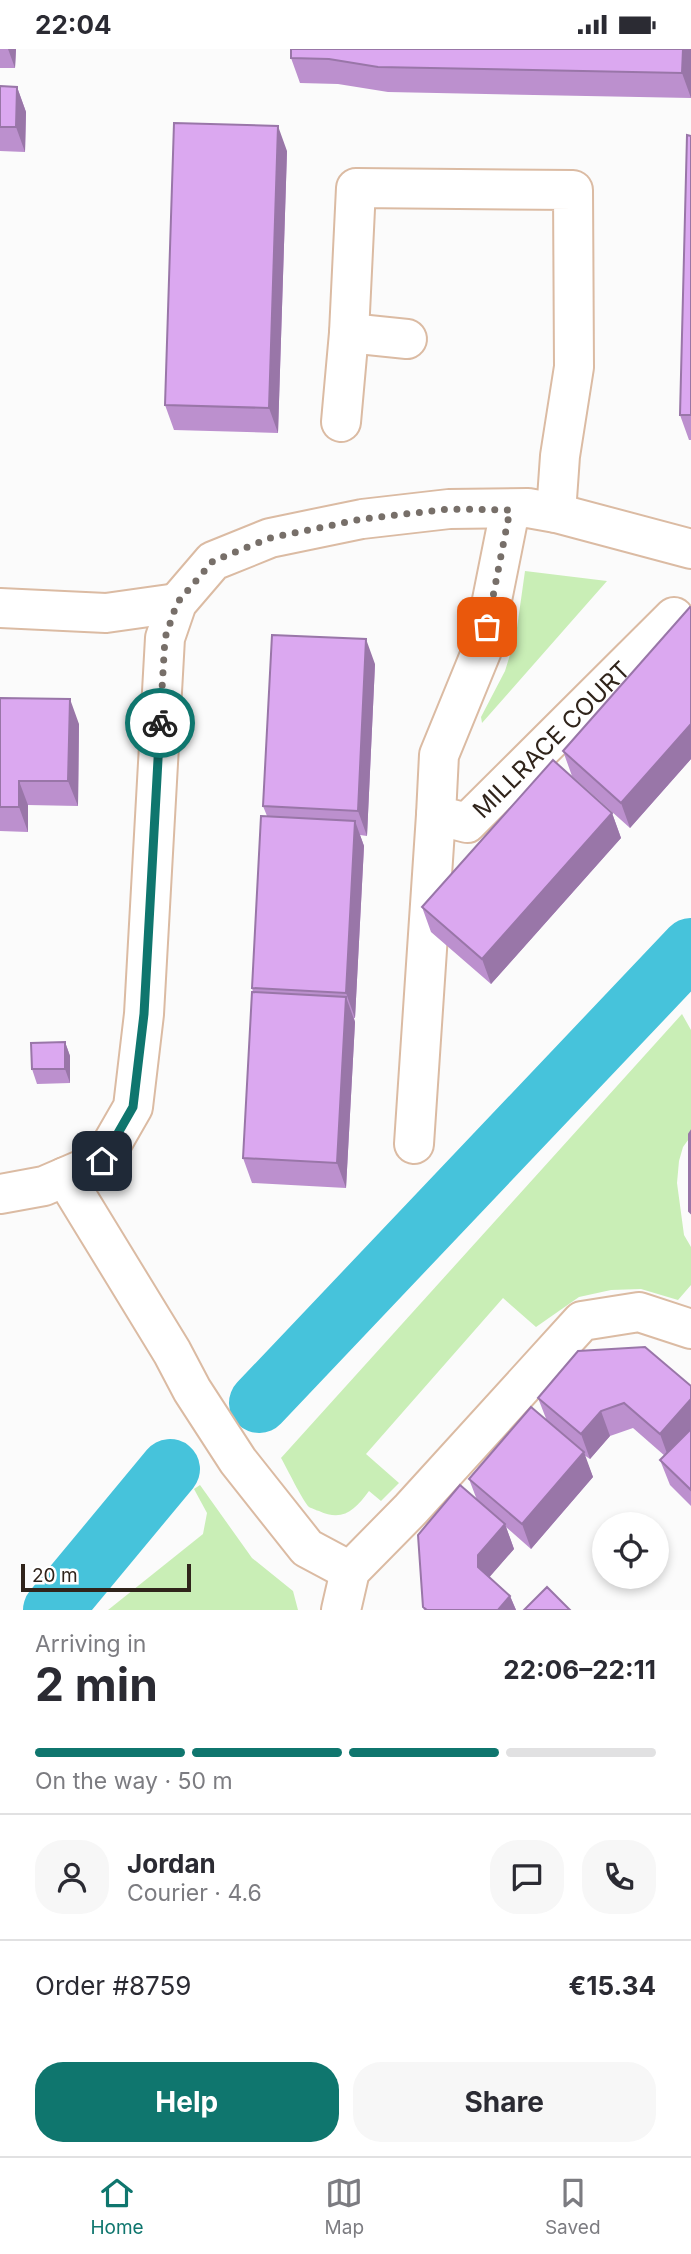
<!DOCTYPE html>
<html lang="en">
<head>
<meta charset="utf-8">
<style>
  body { margin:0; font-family:Inter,sans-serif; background:#f7f7f7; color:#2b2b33; height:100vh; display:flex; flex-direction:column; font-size:26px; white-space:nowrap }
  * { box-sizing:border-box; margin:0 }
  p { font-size:23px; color:#7c7c81 }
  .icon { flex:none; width:38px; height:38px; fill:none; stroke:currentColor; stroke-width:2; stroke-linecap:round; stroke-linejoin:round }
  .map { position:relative; height:1561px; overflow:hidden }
  .panel { display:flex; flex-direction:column; background:#fff; flex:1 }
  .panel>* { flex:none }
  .fabs { position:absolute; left:592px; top:1463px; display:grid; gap:14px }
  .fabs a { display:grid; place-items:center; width:77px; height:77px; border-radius:50%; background:#fff; box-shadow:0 4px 10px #0003; font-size:35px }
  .scale { position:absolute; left:21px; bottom:18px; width:170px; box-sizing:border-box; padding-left:7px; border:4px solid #30241b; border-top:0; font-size:19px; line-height:24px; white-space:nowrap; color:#30241b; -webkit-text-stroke:5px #fff; paint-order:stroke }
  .pin { position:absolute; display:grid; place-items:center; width:60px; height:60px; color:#fff; margin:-30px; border-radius:14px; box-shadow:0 4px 10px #0006 }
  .courier { position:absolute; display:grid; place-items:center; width:70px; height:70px; margin:-35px; border:5px solid #0f766e; border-radius:50%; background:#fff; color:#222; box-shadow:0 2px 9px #0007 }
  .overview em { font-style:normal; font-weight:700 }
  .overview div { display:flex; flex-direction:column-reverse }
  .overview { display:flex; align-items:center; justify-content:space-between; height:119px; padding:0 35px }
  h1 { font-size:46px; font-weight:700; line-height:52px }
  .bar { display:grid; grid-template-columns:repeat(4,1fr); gap:10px 7px; align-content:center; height:84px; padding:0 35px }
  .bar i { height:9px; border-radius:5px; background:#e1e1e2 }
  .bar .active { background:#0f766e }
  .bar p { grid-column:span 4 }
  .line { display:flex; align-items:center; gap:18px; padding:0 35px; border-top:2px solid #e1e1e2 }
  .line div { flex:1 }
  .round { display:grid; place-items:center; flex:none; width:74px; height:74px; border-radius:28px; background:#f7f7f7 }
  .primary-button { display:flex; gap:14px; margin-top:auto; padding:14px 35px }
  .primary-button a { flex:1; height:80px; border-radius:28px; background:#0f766e; color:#fff; font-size:28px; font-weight:700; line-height:80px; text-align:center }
  .primary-button a+a { background:#f7f7f7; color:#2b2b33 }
  .status { display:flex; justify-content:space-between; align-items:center; height:49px; padding:0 35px; background:#fff; direction:ltr }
  .status svg { height:19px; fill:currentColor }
  .tabs { display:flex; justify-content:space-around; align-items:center; height:98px; border-top:2px solid #e1e1e2; background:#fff; font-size:19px; color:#7c7c81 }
  .tabs a { display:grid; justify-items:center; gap:4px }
  .tabs .active { color:#0f766e }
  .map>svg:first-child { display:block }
</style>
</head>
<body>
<div class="status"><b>22:04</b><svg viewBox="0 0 49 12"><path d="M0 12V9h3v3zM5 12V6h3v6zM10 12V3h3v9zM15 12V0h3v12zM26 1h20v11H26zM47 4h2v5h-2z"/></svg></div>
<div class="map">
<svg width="691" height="1561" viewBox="0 0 691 1561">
  <rect width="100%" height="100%" fill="#fbfbfb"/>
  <path fill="#c9eeb6" d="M 525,522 L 607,532 L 482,674 L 481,668 L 505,622 L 516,586 Z
    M 682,965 L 691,981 L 691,1087 L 683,1098 L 679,1112 L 677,1134 L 684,1186 L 691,1198 L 691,1236 L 678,1251 L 641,1240 L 611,1241 L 579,1248 L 536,1278 L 503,1249 L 366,1405 L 399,1434 L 381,1452 L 369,1442 C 355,1461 343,1473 319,1462 C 318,1462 309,1458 309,1458 C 302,1451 287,1419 281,1409 Z
    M 200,1436 L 252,1509 L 293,1542 L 298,1561 L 108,1561 L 203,1485 L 207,1464 L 194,1440 Z"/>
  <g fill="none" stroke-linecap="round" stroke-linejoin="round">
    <path stroke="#46c3db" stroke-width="60" d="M 259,1354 L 691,899
      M 53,1561 L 170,1420"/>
    <defs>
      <g id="minor">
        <path d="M 349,284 L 407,290"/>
        <path d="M 341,373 L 349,284 L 356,139 L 573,141 L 574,318 L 560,407 L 556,464"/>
        <path id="s1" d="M 510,461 L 482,601 L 439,706 L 436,766 L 467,774 L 674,568"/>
        <path d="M 0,559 L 106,564 L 177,554"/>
        <path d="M 414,1095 L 436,766"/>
        <path d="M 65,1128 L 172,1303 L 192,1341 L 238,1412 L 307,1499 L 350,1522"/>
        <path d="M 0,1145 L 44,1137 L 102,1112 L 133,1058 L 144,965 L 165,589 L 177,554 L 213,512 L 270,489 L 362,470 L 449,460 L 528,459 L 556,464 L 691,500"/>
        <path d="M 341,1561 L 350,1522 L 411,1460 L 582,1272 L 639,1263 L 691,1280"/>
      </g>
    </defs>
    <use href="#minor" stroke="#dbbba3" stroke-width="42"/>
    <use href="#minor" stroke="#fff" stroke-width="38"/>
  </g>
  <path fill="#bc90ce" d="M 0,0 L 16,0 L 15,19 L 0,19 Z
    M 691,0 L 691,49 L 388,43 L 338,35 L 300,34 L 291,9 Z
    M 0,37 L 17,38 L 26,63 L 25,103 L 0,102 Z
    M 691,87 L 691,391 L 689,391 L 680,366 Z
    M 287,102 L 278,384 L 174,381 L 165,356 Z
    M 691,559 L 691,710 L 630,779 L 572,727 L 563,702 Z
    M 375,615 L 367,787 L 360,786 L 364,797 L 355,969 L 354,969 L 355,973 L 346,1139 L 252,1134 L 243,1109 L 253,943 L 252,939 L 267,767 L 263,757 Z
    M 0,649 L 79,675 L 78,757 L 28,756 L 28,783 L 0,782 Z
    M 612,764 L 621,789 L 491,935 L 431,883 L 422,858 Z
    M 65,993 L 70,1007 L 70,1034 L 37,1035 L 32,1020 Z
    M 691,1337 L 691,1457 L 670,1436 L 660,1411 L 665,1407 L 633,1379 L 610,1387 L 590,1410 L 584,1406 L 593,1428 L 531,1500 L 506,1478 L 514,1500 L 489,1528 L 510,1547 L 516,1561 L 424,1561 L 423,1558 L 477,1451 L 469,1430 L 547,1372 L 538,1349 Z"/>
  <path fill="#9976a8" d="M 8,0 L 16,0 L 15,19 Z
    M 683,0 L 691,0 L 691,49 L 682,24 Z
    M 17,38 L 26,63 L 25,103 L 16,78 Z
    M 278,77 L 287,102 L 278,384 L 269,359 Z
    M 366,590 L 375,615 L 367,787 L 358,762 Z
    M 70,650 L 79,675 L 78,757 L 68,732 Z
    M 691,675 L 691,710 L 630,779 L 621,754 Z
    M 19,732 L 28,756 L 28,783 L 19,758 Z
    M 612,764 L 621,789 L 491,935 L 482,910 Z
    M 355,772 L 364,797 L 355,969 L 346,944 Z
    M 346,948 L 355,973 L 346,1139 L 337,1114 Z
    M 65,993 L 70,1007 L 70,1034 L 65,1020 Z
    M 691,1350 L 691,1385 L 669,1410 L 660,1385 Z
    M 601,1362 L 610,1387 L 590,1410 L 581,1385 Z
    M 584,1403 L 593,1428 L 531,1500 L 522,1475 Z
    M 505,1475 L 514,1500 L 487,1531 L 478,1518 L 478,1506 Z
    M 510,1547 L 516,1561 L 498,1561 Z"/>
  <path fill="#dba8f0" stroke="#9976a8" stroke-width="2" d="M 291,0 L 683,0 L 682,24 L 378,18 L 329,10 L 291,9 Z
    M 0,37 L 17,38 L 16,78 L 0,78 Z
    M 174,74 L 278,77 L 269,359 L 165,356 Z
    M 687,86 L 691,87 L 691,366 L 680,366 Z
    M 690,558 L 691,559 L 691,675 L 621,754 L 563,702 Z
    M 272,586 L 366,590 L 358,762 L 263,757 Z
    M 0,649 L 70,650 L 68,732 L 19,732 L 19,758 L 0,758 Z
    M 553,711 L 612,764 L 482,910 L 422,858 Z
    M 261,767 L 355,772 L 346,944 L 252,939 Z
    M 252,943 L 346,948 L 337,1114 L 243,1109 Z
    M 65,993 L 65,1020 L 32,1020 L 31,994 Z
    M 691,1082 L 691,1164 L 689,1162 L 689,1085 Z
    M 645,1298 L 691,1337 L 691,1350 L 660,1385 L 624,1354 L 601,1362 L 581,1385 L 538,1349 L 578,1302 Z
    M 531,1358 L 584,1403 L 522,1475 L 469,1430 Z
    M 691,1380 L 691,1441 L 660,1411 Z
    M 460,1436 L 505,1475 L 478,1506 L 478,1518 L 510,1547 L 498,1561 L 427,1561 L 423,1558 L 418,1486 Z
    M 547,1538 L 570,1561 L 524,1561 Z"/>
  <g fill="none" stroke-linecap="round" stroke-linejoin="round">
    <path stroke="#776f69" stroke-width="7" stroke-dasharray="0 12.6" d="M 160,674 L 165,589 L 177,554 L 213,512 L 270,489 L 362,470 L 449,460 L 510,461 L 487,578"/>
    <path stroke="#0f766e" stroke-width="9" d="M 102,1112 L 133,1058 L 144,965 L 160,674"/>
  </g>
  <g text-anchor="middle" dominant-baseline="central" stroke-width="7" stroke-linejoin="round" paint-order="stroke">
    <g font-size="24" fill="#30241b" stroke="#fff">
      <text stroke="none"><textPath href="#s1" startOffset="467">MILLRACE COURT</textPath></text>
    </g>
  </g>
</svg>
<div class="fabs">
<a><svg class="icon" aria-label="locate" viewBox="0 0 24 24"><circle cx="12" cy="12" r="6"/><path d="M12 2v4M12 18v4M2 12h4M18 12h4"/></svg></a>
</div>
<div class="scale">20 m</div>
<div class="pin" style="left:487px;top:578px;background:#ea580c"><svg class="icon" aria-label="bag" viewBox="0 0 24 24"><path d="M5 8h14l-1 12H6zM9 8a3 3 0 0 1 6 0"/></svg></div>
<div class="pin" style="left:102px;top:1112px;background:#1f2937"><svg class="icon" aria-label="home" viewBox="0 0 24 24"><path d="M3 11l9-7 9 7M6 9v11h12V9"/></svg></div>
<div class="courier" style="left:160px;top:674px"><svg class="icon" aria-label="bike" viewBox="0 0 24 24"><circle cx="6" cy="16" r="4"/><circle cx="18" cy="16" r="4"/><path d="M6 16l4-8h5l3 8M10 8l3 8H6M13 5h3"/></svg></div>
</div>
<section class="panel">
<div class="overview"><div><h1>2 min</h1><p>Arriving in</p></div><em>22:06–22:11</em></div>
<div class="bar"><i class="active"></i><i class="active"></i><i class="active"></i><i></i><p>On the way · 50 m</p></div>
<div class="line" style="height:126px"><a class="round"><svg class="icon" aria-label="person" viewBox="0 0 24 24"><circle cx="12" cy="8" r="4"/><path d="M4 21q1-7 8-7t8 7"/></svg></a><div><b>Jordan</b><p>Courier · 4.6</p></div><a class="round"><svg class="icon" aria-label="chat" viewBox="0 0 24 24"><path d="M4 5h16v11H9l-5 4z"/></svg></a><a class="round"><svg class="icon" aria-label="phone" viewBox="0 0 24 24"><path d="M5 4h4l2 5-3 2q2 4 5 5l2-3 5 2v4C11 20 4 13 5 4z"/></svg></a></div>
<div class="line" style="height:91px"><div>Order #8759</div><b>€15.34</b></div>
<div class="primary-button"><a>Help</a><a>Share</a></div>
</section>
<nav class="tabs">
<a class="active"><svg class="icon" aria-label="home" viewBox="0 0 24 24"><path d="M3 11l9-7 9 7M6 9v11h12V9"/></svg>Home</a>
<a><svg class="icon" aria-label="map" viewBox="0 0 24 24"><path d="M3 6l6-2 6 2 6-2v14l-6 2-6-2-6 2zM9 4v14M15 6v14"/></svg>Map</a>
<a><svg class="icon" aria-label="saved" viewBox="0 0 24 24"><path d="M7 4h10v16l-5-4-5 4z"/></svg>Saved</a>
</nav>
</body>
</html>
